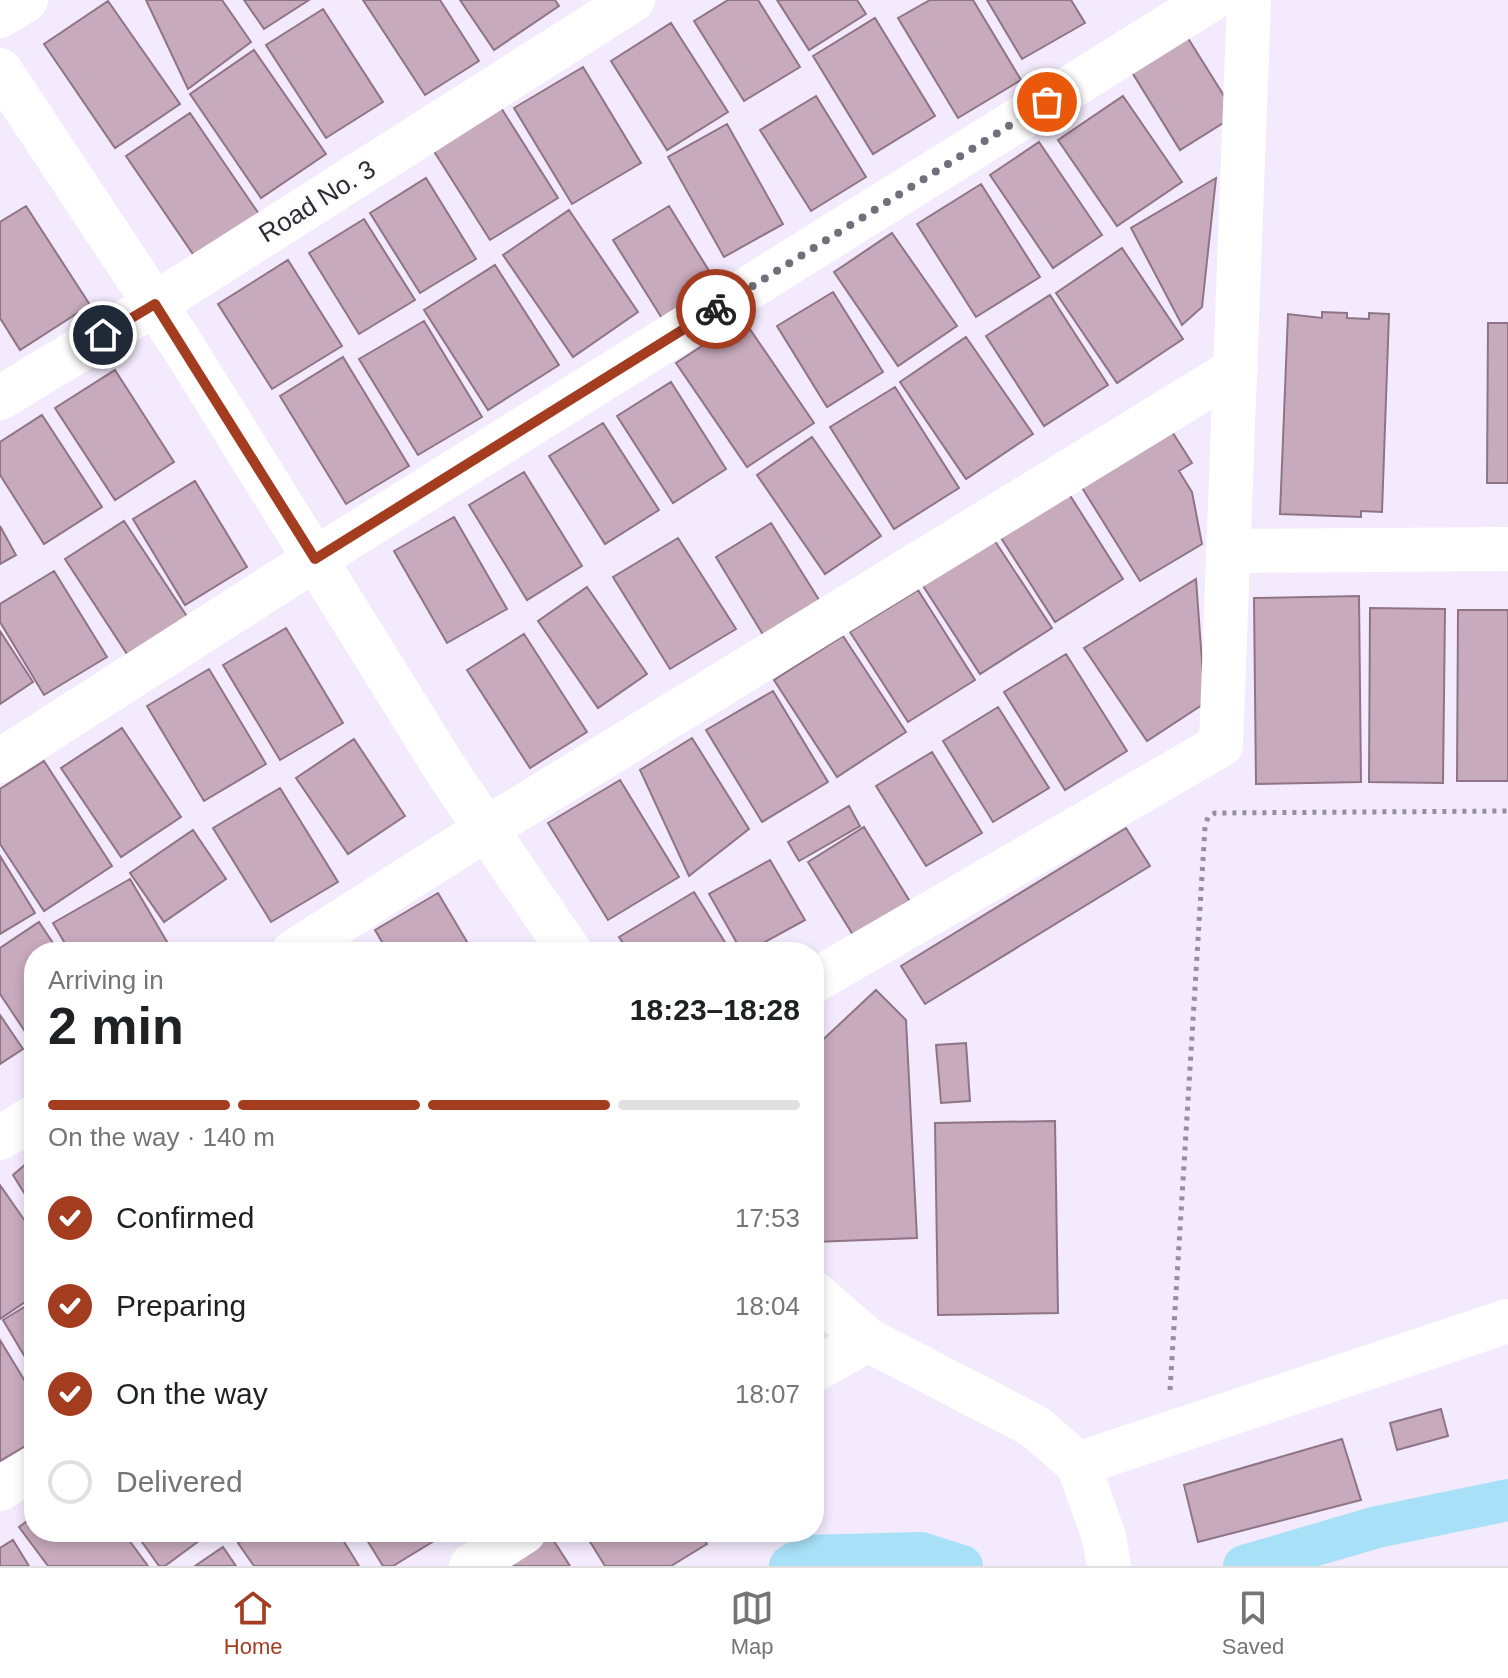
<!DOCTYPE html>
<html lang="en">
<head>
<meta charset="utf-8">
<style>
  body { margin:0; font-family:Helvetica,sans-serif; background:#f2f2f2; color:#202124; height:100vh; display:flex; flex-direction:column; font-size:30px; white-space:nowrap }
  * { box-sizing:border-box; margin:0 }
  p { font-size:26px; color:#757577 }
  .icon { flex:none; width:44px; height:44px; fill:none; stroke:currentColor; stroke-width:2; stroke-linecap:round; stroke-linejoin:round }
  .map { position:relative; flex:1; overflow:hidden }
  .sheet { position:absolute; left:24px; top:942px; width:800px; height:600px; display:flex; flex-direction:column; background:#fff; border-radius:32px; box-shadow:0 4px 12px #0003 }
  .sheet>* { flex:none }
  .pin { position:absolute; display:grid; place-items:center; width:68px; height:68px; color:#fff; margin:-34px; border:4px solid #fff; border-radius:50%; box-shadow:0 2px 8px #0007 }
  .courier { position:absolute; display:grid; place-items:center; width:80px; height:80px; margin:-40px; border:6px solid #a43c20; border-radius:50%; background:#fff; color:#222; box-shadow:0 2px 10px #0007 }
  .summary em { font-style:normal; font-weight:800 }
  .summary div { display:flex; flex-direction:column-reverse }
  .summary { display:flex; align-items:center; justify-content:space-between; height:136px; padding:0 24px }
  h1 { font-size:52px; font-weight:800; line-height:60px }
  .bar { display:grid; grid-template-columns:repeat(4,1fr); gap:12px 8px; align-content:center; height:96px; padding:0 24px }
  .bar i { height:10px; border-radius:6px; background:#e0e0e0 }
  .bar .active { background:#a43c20 }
  .bar p { grid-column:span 4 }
  ol { padding:0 24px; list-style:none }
  li { display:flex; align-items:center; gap:24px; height:88px }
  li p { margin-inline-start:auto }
  li .icon { padding:8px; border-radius:50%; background:#a43c20; color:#fff; stroke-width:4 }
  li:last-child { color:#757577 }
  li i { width:44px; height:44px; border:4px solid #e0e0e0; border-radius:50% }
  .tab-bar { display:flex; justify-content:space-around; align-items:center; height:112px; border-top:2px solid #e0e0e0; background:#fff; font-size:22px; color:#757577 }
  .tab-bar a { display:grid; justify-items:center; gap:4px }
  .tab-bar .active { color:#a43c20 }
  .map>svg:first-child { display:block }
</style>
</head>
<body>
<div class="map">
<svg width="1508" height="1566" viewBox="0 0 1508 1566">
  <rect width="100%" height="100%" fill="#f3ebfd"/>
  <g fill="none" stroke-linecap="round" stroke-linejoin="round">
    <path stroke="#a8e0f7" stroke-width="42" d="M 790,1566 L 806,1556 L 921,1553 L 962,1566
      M 1244,1566 L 1377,1527 L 1508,1500"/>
  </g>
  <path fill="#c7aabc" stroke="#8f7485" stroke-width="2" d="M 146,0 L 222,0 L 251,42 L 188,89 Z
    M 244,0 L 309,0 L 264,29 Z
    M 363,0 L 440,0 L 479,61 L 425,95 Z
    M 460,0 L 555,0 L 559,6 L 494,50 Z
    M 728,0 L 758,0 L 800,67 L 744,101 L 694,21 Z
    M 777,0 L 857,0 L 866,14 L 809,50 Z
    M 930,0 L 973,0 L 1021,80 L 958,118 L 898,18 Z
    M 987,0 L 1071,0 L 1085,23 L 1022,59 Z
    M 108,1 L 180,104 L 115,148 L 44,44 Z
    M 323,9 L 383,102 L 326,138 L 266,45 Z
    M 875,18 L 935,116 L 873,154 L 813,56 Z
    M 671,23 L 728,112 L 667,150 L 611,61 Z
    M 1186,35 L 1236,115 L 1180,150 L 1130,69 Z
    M 254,50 L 326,154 L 261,198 L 190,94 Z
    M 583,67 L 641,163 L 572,204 L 514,108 Z
    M 816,96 L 866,177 L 811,211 L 760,130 Z
    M 1123,96 L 1182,182 L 1117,226 L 1058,140 Z
    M 498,103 L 558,198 L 490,240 L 430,145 Z
    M 190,113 L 261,217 L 197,260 L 126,156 Z
    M 727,124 L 783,224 L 724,257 L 668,157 Z
    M 1039,142 L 1102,235 L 1053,268 L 990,175 Z
    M 426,178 L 476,259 L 420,293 L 370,213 Z
    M 1216,178 L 1202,307 L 1182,325 L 1131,228 Z
    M 981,184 L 1040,277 L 976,317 L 917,224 Z
    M 26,206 L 90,305 L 20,350 L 0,318 L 0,222 Z
    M 669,206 L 719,287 L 663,320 L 613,240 Z
    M 569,210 L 638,312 L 573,357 L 503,255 Z
    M 364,219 L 415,300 L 359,334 L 309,253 Z
    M 892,233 L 957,326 L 898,366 L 834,272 Z
    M 1122,248 L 1183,339 L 1117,383 L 1056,293 Z
    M 288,260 L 342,346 L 272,389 L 218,304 Z
    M 495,265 L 559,365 L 488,410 L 424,310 Z
    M 833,292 L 883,372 L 827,407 L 777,326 Z
    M 1050,295 L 1108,385 L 1044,426 L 986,336 Z
    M 1322,312 L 1347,313 L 1347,318 L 1369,319 L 1369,313 L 1389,314 L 1382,512 L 1361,511 L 1361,517 L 1280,514 L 1288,314 L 1322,318 Z
    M 743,319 L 814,423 L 747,467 L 676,363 Z
    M 424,321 L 482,417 L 418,455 L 359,359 Z
    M 1488,323 L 1508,323 L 1508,483 L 1487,483 Z
    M 966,337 L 1033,434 L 966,479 L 900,382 Z
    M 343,357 L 409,466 L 346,504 L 280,396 Z
    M 115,370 L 174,462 L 115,500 L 55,408 Z
    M 671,382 L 726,469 L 673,503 L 617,416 Z
    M 895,387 L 959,488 L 894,529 L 830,427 Z
    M 42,415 L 102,507 L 44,544 L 0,475 L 0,442 Z
    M 603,423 L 659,510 L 605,544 L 549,456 Z
    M 1171,430 L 1192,463 L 1179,471 L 1192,492 L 1202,544 L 1140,581 L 1081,486 Z
    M 812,437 L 881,536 L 825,574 L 757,475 Z
    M 524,472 L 582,566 L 527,600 L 469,505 Z
    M 195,481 L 247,567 L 185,605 L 133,519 Z
    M 1064,486 L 1123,579 L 1055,622 L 996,530 Z
    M 454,517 L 507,609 L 447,643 L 394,551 Z
    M 124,521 L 188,618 L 129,657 L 65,559 Z
    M 771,523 L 821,603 L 765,638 L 716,557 Z
    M 0,526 L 16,555 L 0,564 Z
    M 987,529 L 1052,628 L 980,674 L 916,575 Z
    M 678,538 L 736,629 L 670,669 L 613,577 Z
    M 54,571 L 107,657 L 44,695 L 0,622 L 0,604 Z
    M 1196,579 L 1205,703 L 1147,741 L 1084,648 Z
    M 587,587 L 647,674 L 598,708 L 538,621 Z
    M 918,590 L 975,680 L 908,722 L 850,632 Z
    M 1359,596 L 1361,782 L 1256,784 L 1254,598 Z
    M 1370,608 L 1445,609 L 1443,783 L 1369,782 Z
    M 1458,610 L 1508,610 L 1508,781 L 1457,781 Z
    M 286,628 L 343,723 L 280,760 L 223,665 Z
    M 0,631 L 33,682 L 0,704 Z
    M 524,634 L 587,732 L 530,768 L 467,670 Z
    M 843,636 L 906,732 L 837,777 L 774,680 Z
    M 1066,654 L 1127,751 L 1065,790 L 1004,692 Z
    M 209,669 L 266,764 L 204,801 L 147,706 Z
    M 773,691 L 828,782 L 762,822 L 706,730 Z
    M 998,707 L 1049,788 L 993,822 L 943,741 Z
    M 122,728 L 181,817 L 121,857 L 61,768 Z
    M 692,738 L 749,829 L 689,876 L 640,770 Z
    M 354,739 L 405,816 L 348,854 L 296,778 Z
    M 932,752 L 982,833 L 926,866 L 876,786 Z
    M 44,761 L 112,866 L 44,911 L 0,844 L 0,789 Z
    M 620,780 L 679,877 L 608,920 L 548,823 Z
    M 280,788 L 338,882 L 271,922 L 213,828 Z
    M 849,806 L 860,826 L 799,861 L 788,842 Z
    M 864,827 L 914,908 L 858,943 L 808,862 Z
    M 1126,828 L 1150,866 L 925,1004 L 901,966 Z
    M 193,830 L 226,879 L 164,922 L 130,873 Z
    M 0,856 L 35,913 L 0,934 Z
    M 770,860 L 805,920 L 747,952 L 742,952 L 709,894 Z
    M 130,879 L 173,952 L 70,952 L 53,923 Z
    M 694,892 L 731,952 L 629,952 L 619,937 Z
    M 438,893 L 473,952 L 388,952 L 375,930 Z
    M 39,922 L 59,952 L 34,952 L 34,1045 L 0,994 L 0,948 Z
    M 876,990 L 906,1020 L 917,1238 L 814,1242 L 814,1048 Z
    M 0,1015 L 23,1049 L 0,1064 Z
    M 966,1043 L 970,1101 L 941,1103 L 936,1045 Z
    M 1055,1121 L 1058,1313 L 938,1315 L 935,1123 Z
    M 34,1157 L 34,1209 L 13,1175 Z
    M 0,1185 L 34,1234 L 34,1296 L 0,1319 Z
    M 34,1301 L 34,1372 L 3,1320 Z
    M 0,1340 L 34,1396 L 34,1441 L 0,1461 Z
    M 1441,1409 L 1448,1436 L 1397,1450 L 1390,1423 Z
    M 1342,1439 L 1361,1500 L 1198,1542 L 1184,1485 Z
    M 34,1516 L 34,1532 L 123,1532 L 148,1566 L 48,1566 L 19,1527 Z
    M 135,1532 L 211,1532 L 165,1566 L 159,1566 Z
    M 257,1532 L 338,1532 L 359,1566 L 254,1566 L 238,1543 Z
    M 362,1532 L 439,1532 L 442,1536 L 393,1566 L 383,1566 Z
    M 541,1532 L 548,1532 L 570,1566 L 493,1566 Z
    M 584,1532 L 699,1532 L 707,1544 L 671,1566 L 605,1566 Z
    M 13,1540 L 29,1566 L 0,1566 L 0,1548 Z
    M 223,1547 L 236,1566 L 195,1566 Z"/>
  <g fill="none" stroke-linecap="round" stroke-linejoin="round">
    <path stroke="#958f9d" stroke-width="5" stroke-dasharray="4 6" stroke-linecap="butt" d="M 1170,1390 L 1205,827 L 1208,817 L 1215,813 L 1508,811"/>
    <path stroke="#fff" stroke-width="44" d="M 0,16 L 26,0
      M 0,70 L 180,342 L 448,773 L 570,952
      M 0,398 L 155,304 L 633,0
      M 1228,551 L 1508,549
      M 0,761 L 315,559 L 1210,0
      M 293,952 L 486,829 L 1236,369
      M 814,981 L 1221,745 L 1249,0
      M 0,1138 L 34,1117
      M 814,1293 L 868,1340 L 1034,1426 L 1078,1464 L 1104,1537 L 1109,1566
      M 814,1370 L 868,1340
      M 1078,1464 L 1508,1321
      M 0,1489 L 34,1468
      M 471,1566 L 524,1532"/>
  </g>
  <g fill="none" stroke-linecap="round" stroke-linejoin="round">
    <path stroke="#746e7b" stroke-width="8" stroke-dasharray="0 14.4" d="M 716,309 L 1047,102"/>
    <path stroke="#a43c20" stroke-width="10" d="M 103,335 L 155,304 L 315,559 L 716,309"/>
  </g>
  <g text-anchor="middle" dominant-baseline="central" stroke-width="6" stroke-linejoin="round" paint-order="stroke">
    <g font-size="26" fill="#2f2a35" stroke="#fcfcfc">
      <text transform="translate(317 201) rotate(-32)">Road No. 3</text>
    </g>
  </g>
</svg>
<div class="pin" style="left:1047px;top:102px;background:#ea580c"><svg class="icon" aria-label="bag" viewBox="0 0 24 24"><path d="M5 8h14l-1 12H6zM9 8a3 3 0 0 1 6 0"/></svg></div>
<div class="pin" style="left:103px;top:335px;background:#1f2937"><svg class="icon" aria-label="home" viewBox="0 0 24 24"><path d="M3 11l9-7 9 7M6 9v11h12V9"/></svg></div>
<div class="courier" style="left:716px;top:309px"><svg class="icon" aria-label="bike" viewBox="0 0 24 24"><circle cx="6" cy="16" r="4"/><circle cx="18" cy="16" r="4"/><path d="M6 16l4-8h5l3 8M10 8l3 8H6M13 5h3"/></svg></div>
<section class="sheet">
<div class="summary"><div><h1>2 min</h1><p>Arriving in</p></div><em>18:23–18:28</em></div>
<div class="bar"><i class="active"></i><i class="active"></i><i class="active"></i><i></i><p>On the way · 140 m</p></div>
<ol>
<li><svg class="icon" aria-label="check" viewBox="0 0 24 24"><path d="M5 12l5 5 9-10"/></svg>Confirmed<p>17:53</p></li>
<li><svg class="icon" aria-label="check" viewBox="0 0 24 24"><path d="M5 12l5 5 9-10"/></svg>Preparing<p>18:04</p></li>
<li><svg class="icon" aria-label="check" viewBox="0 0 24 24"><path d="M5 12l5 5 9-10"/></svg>On the way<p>18:07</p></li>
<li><i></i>Delivered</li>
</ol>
</section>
</div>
<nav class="tab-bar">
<a class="active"><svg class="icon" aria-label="home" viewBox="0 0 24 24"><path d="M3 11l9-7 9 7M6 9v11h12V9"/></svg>Home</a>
<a><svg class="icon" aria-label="map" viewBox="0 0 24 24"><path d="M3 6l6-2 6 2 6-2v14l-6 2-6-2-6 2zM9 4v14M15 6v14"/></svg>Map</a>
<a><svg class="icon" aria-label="saved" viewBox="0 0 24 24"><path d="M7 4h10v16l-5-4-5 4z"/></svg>Saved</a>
</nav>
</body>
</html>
